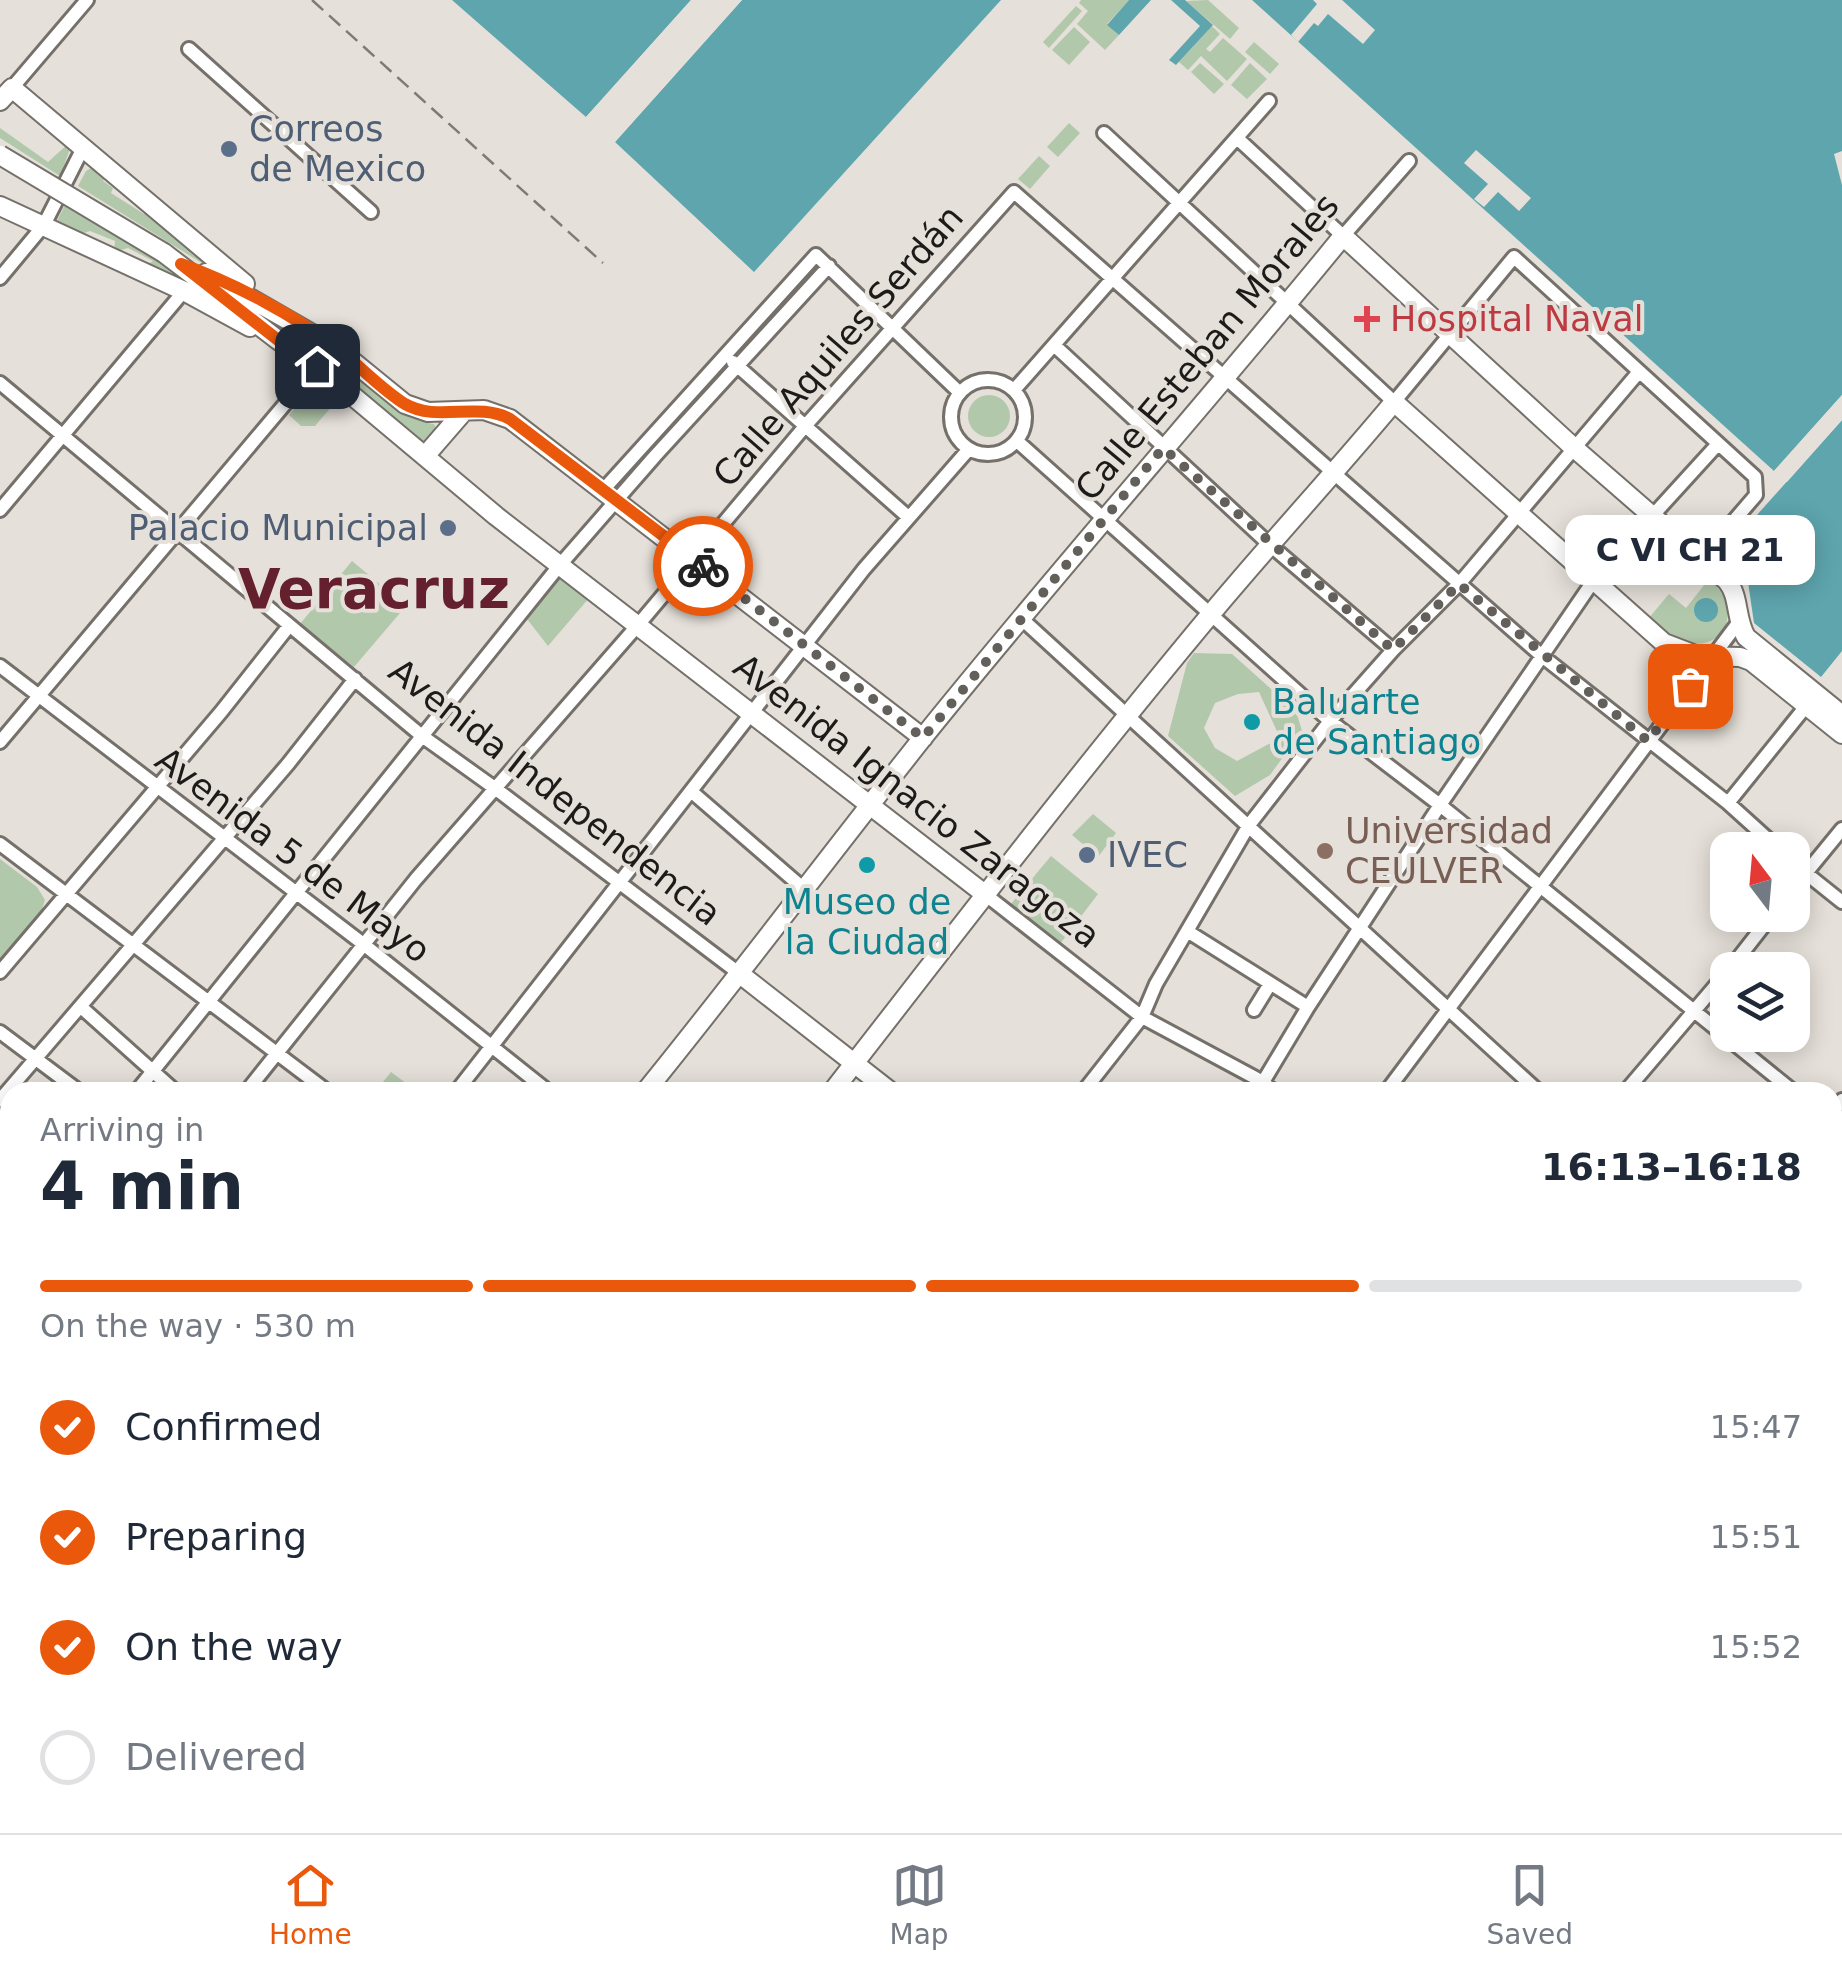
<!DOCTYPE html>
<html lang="en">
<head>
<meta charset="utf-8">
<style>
  body { margin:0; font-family:"DejaVu Sans",sans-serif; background:#f2f2f3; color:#1f2937; height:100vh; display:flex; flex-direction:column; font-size:38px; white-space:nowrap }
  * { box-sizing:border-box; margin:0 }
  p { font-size:32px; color:#747a83 }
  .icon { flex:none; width:55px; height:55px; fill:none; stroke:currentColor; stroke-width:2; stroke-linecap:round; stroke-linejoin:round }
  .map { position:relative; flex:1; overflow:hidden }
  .drawer { position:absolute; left:0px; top:1082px; width:1842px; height:752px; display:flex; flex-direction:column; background:#fff; border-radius:30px 30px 0 0; box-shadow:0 5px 25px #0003 }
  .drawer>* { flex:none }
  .needle { width:65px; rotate:344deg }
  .fabs { position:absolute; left:1710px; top:832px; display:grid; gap:20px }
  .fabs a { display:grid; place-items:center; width:100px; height:100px; border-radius:20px; background:#fff; box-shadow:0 5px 25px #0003; font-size:50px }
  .pin { position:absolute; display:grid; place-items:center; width:85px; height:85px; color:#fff; margin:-42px; border-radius:20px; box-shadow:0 5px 15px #0006 }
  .courier { position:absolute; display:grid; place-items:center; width:100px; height:100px; margin:-50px; border:8px solid #ea580c; border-radius:50%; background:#fff; color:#222; box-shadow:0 2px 12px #0007 }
  .bubble { position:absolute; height:70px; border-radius:20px; background:#fff; box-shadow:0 5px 25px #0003; font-size:32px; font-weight:800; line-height:70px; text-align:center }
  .headline em { font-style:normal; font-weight:800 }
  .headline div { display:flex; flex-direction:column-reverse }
  .headline { display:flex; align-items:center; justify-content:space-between; height:170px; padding:0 40px }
  h1 { font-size:65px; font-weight:800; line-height:75px }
  .bar { display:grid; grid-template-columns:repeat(4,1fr); gap:15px 10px; align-content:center; height:120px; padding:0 40px }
  .bar i { height:12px; border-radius:8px; background:#e0e1e3 }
  .bar .selected { background:#ea580c }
  .bar p { grid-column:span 4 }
  ol { padding:0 40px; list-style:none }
  li { display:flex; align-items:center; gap:30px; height:110px }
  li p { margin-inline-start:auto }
  li .icon { padding:10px; border-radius:50%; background:#ea580c; color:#fff; stroke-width:4 }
  li:last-child { color:#747a83 }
  li i { width:55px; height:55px; border:5px solid #e0e1e3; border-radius:50% }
  .tabs { display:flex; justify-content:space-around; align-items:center; height:140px; border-top:2px solid #e0e1e3; background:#fff; font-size:28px; color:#747a83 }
  .tabs a { display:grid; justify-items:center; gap:5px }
  .tabs .selected { color:#ea580c }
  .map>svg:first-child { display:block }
</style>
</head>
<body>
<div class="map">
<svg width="1842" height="1833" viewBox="0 0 1842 1833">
  <rect width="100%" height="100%" fill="#e5e0d9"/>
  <path fill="#b2c8ab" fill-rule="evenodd" d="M 1081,0 L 1129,0 L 1107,24 L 1119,35 L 1105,50 L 1077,24 L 1088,11 L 1079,3 Z
    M 1208,0 L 1239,28 L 1230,39 L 1186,1 Z
    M 1076,6 L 1082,11 L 1049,48 L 1043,42 Z
    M 1212,26 L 1220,34 L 1206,49 L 1210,52 L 1223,38 L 1247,59 L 1227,81 L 1201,56 L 1188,70 L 1179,62 Z
    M 1074,27 L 1090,42 L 1069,65 L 1052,50 Z
    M 1254,42 L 1279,64 L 1270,74 L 1245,52 Z
    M 1200,63 L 1224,84 L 1214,94 L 1191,72 Z
    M 1250,63 L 1267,79 L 1247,99 L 1231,85 Z
    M 1069,123 L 1080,133 L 1058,157 L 1047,147 Z
    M 0,128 L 48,162 L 69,143 L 70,149 L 60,176 L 0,138 Z
    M 1039,156 L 1050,166 L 1030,189 L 1018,179 Z
    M 94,166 L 107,173 L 103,181 L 113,188 L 111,193 L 144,214 L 152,213 L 237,285 L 78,186 L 86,171 Z
    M 65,205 L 172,266 L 228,307 L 146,266 L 153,261 L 128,248 L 114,252 L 115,241 L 90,231 L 78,235 L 56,223 Z
    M 293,335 C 333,353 400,422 434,424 L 436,428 L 425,441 L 421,441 Z
    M 316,382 L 338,399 L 315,426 L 301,426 L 289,415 Z
    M968 416a21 21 0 1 1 42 0a21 21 0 1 1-42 0Z
    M 352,561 L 406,606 L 354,667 L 300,624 Z
    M 562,575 L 589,598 L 548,646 L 527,619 Z
    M 1709,579 C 1745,609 1725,655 1682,641 C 1669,637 1659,627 1648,619 L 1669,594 L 1686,608 Z
    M 1194,653 L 1232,654 L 1296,711 L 1302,731 L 1270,775 L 1235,796 L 1168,736 L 1187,663 ZM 1259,692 L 1280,738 L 1237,761 L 1215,748 L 1204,728 L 1215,703 L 1238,694 Z
    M 1093,814 L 1116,833 L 1098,857 L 1072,835 Z
    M 1051,856 L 1098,894 L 1060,944 L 1011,904 Z
    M 0,859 L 37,887 L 45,900 L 40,915 L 0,962 Z
    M 391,1072 L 418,1092 L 375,1092 Z"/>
  <path fill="#5ea5ae" d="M 452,0 L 691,0 L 586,117 Z
    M 742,0 L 1001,0 L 754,272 L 615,142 Z
    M 1129,0 L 1151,0 L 1119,35 L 1107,25 Z
    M 1171,0 L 1185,0 L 1213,25 L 1176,65 L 1169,60 L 1200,26 Z
    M 1252,0 L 1842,0 L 1842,151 L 1834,154 L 1842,185 L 1842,395 L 1774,471 Z
    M 1842,420 L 1842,651 L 1821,677 L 1754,623 L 1748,582 L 1722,554 Z
    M1694 610a12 12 0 1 1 24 0a12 12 0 1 1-24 0Z"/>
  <path fill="#e5e0d9" d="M 691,0 L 696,0 L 694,3 L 590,120 L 586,117 Z
    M 736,0 L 742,0 L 615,142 L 611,139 Z
    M 1313,0 L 1342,0 L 1375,30 L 1363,44 L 1328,14 L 1318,26 L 1314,23 L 1298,42 L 1291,35 L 1317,4 Z
    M 1476,150 L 1531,198 L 1519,211 L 1498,192 L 1484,207 L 1474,199 L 1488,184 L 1464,163 Z
    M 1842,395 L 1842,403 L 1778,474 L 1774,471 Z
    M 1842,415 L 1842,420 L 1787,482 L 1783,479 Z"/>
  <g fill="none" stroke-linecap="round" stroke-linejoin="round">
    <defs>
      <path id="minor" d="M 189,49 L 371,212
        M 12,88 L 87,0
        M 1104,133 L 1394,402 L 1514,257 L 1755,477 L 1756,495 L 1700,560
        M 1237,138 L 1343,236 L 1409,161
        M 0,278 L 44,225 L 83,148
        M 1054,345 L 1269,544 L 1393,650
        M 733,362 L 907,516
        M951 417a37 37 0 1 1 74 0a37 37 0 1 1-74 0Z
        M 0,383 L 422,736 L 496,789 L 740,974
        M 1014,390 L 1269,101
        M 1017,441 L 1330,721 L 1440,805 L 1794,1092
        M 604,489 L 816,255 L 960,393
        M 0,510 L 184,291
        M 1023,620 L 1539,1092
        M 0,666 L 362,943 L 549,1092
        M 0,742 L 317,366
        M 692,792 L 804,889
        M 1728,803 L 1811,700
        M 0,844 L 328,1092
        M 1792,862 L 1842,902
        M 1792,890 L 1842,829
        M 986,895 L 1142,1017 L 1263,1082 L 1274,1092
        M 1187,931 L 1308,1007
        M 1729,970 L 1772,915
        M 0,972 L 221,712 L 289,626
        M 81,1007 L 176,1092
        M 1254,1010 L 1270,984
        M 0,1032 L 80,1092
        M 136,1092 L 559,566 L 655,456 L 829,266
        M 246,1092 L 416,879 L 638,625 L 806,425 L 1014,192 L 1542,656 L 1728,803 L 1780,850
        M 456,1092 L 864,569 L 969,449
        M 1083,1092 L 1142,1017 L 1156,984 L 1249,825 L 1330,721 L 1393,650 L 1459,584 L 1638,373
        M 1257,1092 L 1308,1007 L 1440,805 L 1594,580 L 1717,445
        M 1386,1092 L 1738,623
        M 1625,1092 L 1728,971
        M 0,1100 L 288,764 L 355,679
        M 1832,1112 L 1842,1100
        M 1832,1124 L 1842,1131
        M 0,1263 L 10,1250
        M 1832,1348 L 1842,1355
        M 1832,1387 L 1842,1375
        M 0,1401 L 10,1389
        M 0,1485 L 10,1493
        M 1832,1577 L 1842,1586
        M 1832,1651 L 1842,1639
        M 0,1672 L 10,1660
        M 1832,1695 L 1842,1702
        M 441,1825 L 452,1833
        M 743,1825 L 754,1833
        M 909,1825 L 913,1833
        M 1005,1825 L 1008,1833
        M 1453,1825 L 1457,1833
        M 1574,1825 L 1578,1833
        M 1749,1825 L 1756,1833
        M 69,1833 L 75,1825
        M 581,1833 L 587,1825
        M 806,1833 L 812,1825
        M 1151,1833 L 1173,1825
        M 1313,1833 L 1331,1825"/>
      <path id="major" d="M 0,101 L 12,88 L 245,284
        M 0,206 L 184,291 L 250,327
        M 164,253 L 278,340 L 317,366 L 496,516 L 986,895
        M 206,273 L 335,347 L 405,404 L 428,412 L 484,410 L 510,419 L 923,738
        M 425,456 L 464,411
        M 740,974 L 891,1092
        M 645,1092 C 740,975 831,853 925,735 C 1061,566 1206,404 1343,236 L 1573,447 L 1727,581 C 1740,597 1735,618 1746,637 L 1842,715
        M 832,1092 C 956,932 1080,771 1210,615 C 1270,543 1334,474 1394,402 L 1664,643 L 1698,656 L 1740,657 L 1751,661 L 1842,734
        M 0,1676 L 10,1684
        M 0,1710 L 10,1718
        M 141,1825 L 151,1833
        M 184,1825 L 194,1833
        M 1218,1825 L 1221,1833
        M 1256,1825 L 1258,1833
        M 258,1833 L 264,1825"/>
    </defs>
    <use href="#minor" stroke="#75706a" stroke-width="18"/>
    <use href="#major" stroke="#75706a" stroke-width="22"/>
    <use href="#minor" stroke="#fff" stroke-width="12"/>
    <use href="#major" stroke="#fff" stroke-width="18"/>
    <path stroke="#7e7a76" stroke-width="2.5" stroke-dasharray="15 8" stroke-linecap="butt" d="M 312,0 L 603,263"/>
    <defs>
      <path id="major-bridge" d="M 0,155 L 164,253"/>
    </defs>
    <use href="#major-bridge" stroke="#75706a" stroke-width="22" stroke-linecap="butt"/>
    <use href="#major-bridge" stroke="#fff" stroke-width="18"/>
  </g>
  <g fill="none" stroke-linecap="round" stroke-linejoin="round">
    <path stroke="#63605c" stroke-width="10" stroke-dasharray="0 18" d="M 703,566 L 923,738 L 1163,448 L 1393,650 L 1459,584 L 1648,741 L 1690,686"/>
    <path stroke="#ea580c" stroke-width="12" d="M 317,366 L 278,340 L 181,264 C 235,284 293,314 338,349 C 360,366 381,389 405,404 C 438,423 477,401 510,419 L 703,566"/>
  </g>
  <g fill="#5c6f8a" stroke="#e5e0d9" stroke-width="4">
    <circle cx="229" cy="149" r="10"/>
    <circle cx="448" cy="528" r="10"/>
    <circle cx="1087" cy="855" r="10"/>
  </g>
  <path fill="#e0444e" stroke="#e5e0d9" stroke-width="4" d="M1362 304h10v10h10v10h-10v10h-10v-10h-10v-10h10z"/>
  <g fill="#0f9aa8" stroke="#e5e0d9" stroke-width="4">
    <circle cx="1252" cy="722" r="10"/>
    <circle cx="867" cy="865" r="10"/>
  </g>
  <circle fill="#8d6e63" stroke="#e5e0d9" stroke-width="4" cx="1325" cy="851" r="10"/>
  <g text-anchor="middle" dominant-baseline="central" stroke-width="8" stroke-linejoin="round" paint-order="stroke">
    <g font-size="35" fill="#4e5e75" stroke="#e5e0d9" text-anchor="start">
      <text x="249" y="129">Correos<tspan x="249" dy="40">de Mexico</tspan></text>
      <text x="428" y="528" text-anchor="end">Palacio Municipal</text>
      <text x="1107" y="855">IVEC</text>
    </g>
    <g font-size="35" fill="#be3a42" stroke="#e5e0d9" text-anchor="start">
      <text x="1390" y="319">Hospital Naval</text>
    </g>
    <g font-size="35" fill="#1d1b19" stroke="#e5e0d9">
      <text transform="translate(838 346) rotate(-49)">Calle Aquiles Serdán</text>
      <text transform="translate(1207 347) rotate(-50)">Calle Esteban Morales</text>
      <text transform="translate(555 792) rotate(38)">Avenida Independencia</text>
      <text transform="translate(917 801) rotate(38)">Avenida Ignacio Zaragoza</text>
      <text transform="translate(293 855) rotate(37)">Avenida 5 de Mayo</text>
    </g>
    <g font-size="35" fill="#0d838f" stroke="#e5e0d9" text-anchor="start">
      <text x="1272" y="702">Baluarte<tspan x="1272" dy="40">de Santiago</tspan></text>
      <text x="867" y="902" text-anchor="middle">Museo de<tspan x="867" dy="40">la Ciudad</tspan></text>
    </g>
    <g font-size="35" fill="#785e54" stroke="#e5e0d9" text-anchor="start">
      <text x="1345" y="831">Universidad<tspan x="1345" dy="40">CEULVER</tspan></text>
    </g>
    <g font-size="55" font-weight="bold" fill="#65202e" stroke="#e5e0d9">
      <text x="374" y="589">Veracruz</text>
    </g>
  </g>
</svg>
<div class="fabs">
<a><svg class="needle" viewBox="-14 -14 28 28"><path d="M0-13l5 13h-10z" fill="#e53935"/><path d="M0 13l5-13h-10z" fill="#747a83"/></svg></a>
<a><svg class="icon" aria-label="layers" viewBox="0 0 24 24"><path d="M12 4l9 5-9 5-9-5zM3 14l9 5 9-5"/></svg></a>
</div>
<div class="pin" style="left:1690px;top:686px;background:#ea580c"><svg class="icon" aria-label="bag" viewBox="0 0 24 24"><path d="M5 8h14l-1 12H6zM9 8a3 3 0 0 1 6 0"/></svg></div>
<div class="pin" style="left:317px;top:366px;background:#1f2937"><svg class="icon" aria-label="home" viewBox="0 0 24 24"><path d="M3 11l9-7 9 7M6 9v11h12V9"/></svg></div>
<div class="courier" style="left:703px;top:566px"><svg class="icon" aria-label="bike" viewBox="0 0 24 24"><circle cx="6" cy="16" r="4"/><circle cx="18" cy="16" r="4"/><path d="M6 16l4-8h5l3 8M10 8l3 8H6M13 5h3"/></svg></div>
<div class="bubble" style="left:1565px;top:515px;width:250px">C VI CH 21</div>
<section class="drawer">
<div class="headline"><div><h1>4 min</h1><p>Arriving in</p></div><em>16:13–16:18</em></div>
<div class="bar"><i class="selected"></i><i class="selected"></i><i class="selected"></i><i></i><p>On the way · 530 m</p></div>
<ol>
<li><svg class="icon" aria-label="check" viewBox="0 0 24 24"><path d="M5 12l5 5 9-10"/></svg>Confirmed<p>15:47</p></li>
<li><svg class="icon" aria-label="check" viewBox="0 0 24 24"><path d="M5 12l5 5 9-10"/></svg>Preparing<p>15:51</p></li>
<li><svg class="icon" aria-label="check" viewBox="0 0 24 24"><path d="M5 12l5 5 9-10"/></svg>On the way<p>15:52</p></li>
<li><i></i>Delivered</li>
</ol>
</section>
</div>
<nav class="tabs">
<a class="selected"><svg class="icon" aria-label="home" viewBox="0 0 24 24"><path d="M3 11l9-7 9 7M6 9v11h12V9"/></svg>Home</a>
<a><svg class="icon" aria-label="map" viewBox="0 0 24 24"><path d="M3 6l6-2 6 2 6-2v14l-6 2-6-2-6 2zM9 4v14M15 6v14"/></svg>Map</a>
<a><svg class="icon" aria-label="saved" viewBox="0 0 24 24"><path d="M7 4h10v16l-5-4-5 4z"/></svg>Saved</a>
</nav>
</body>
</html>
